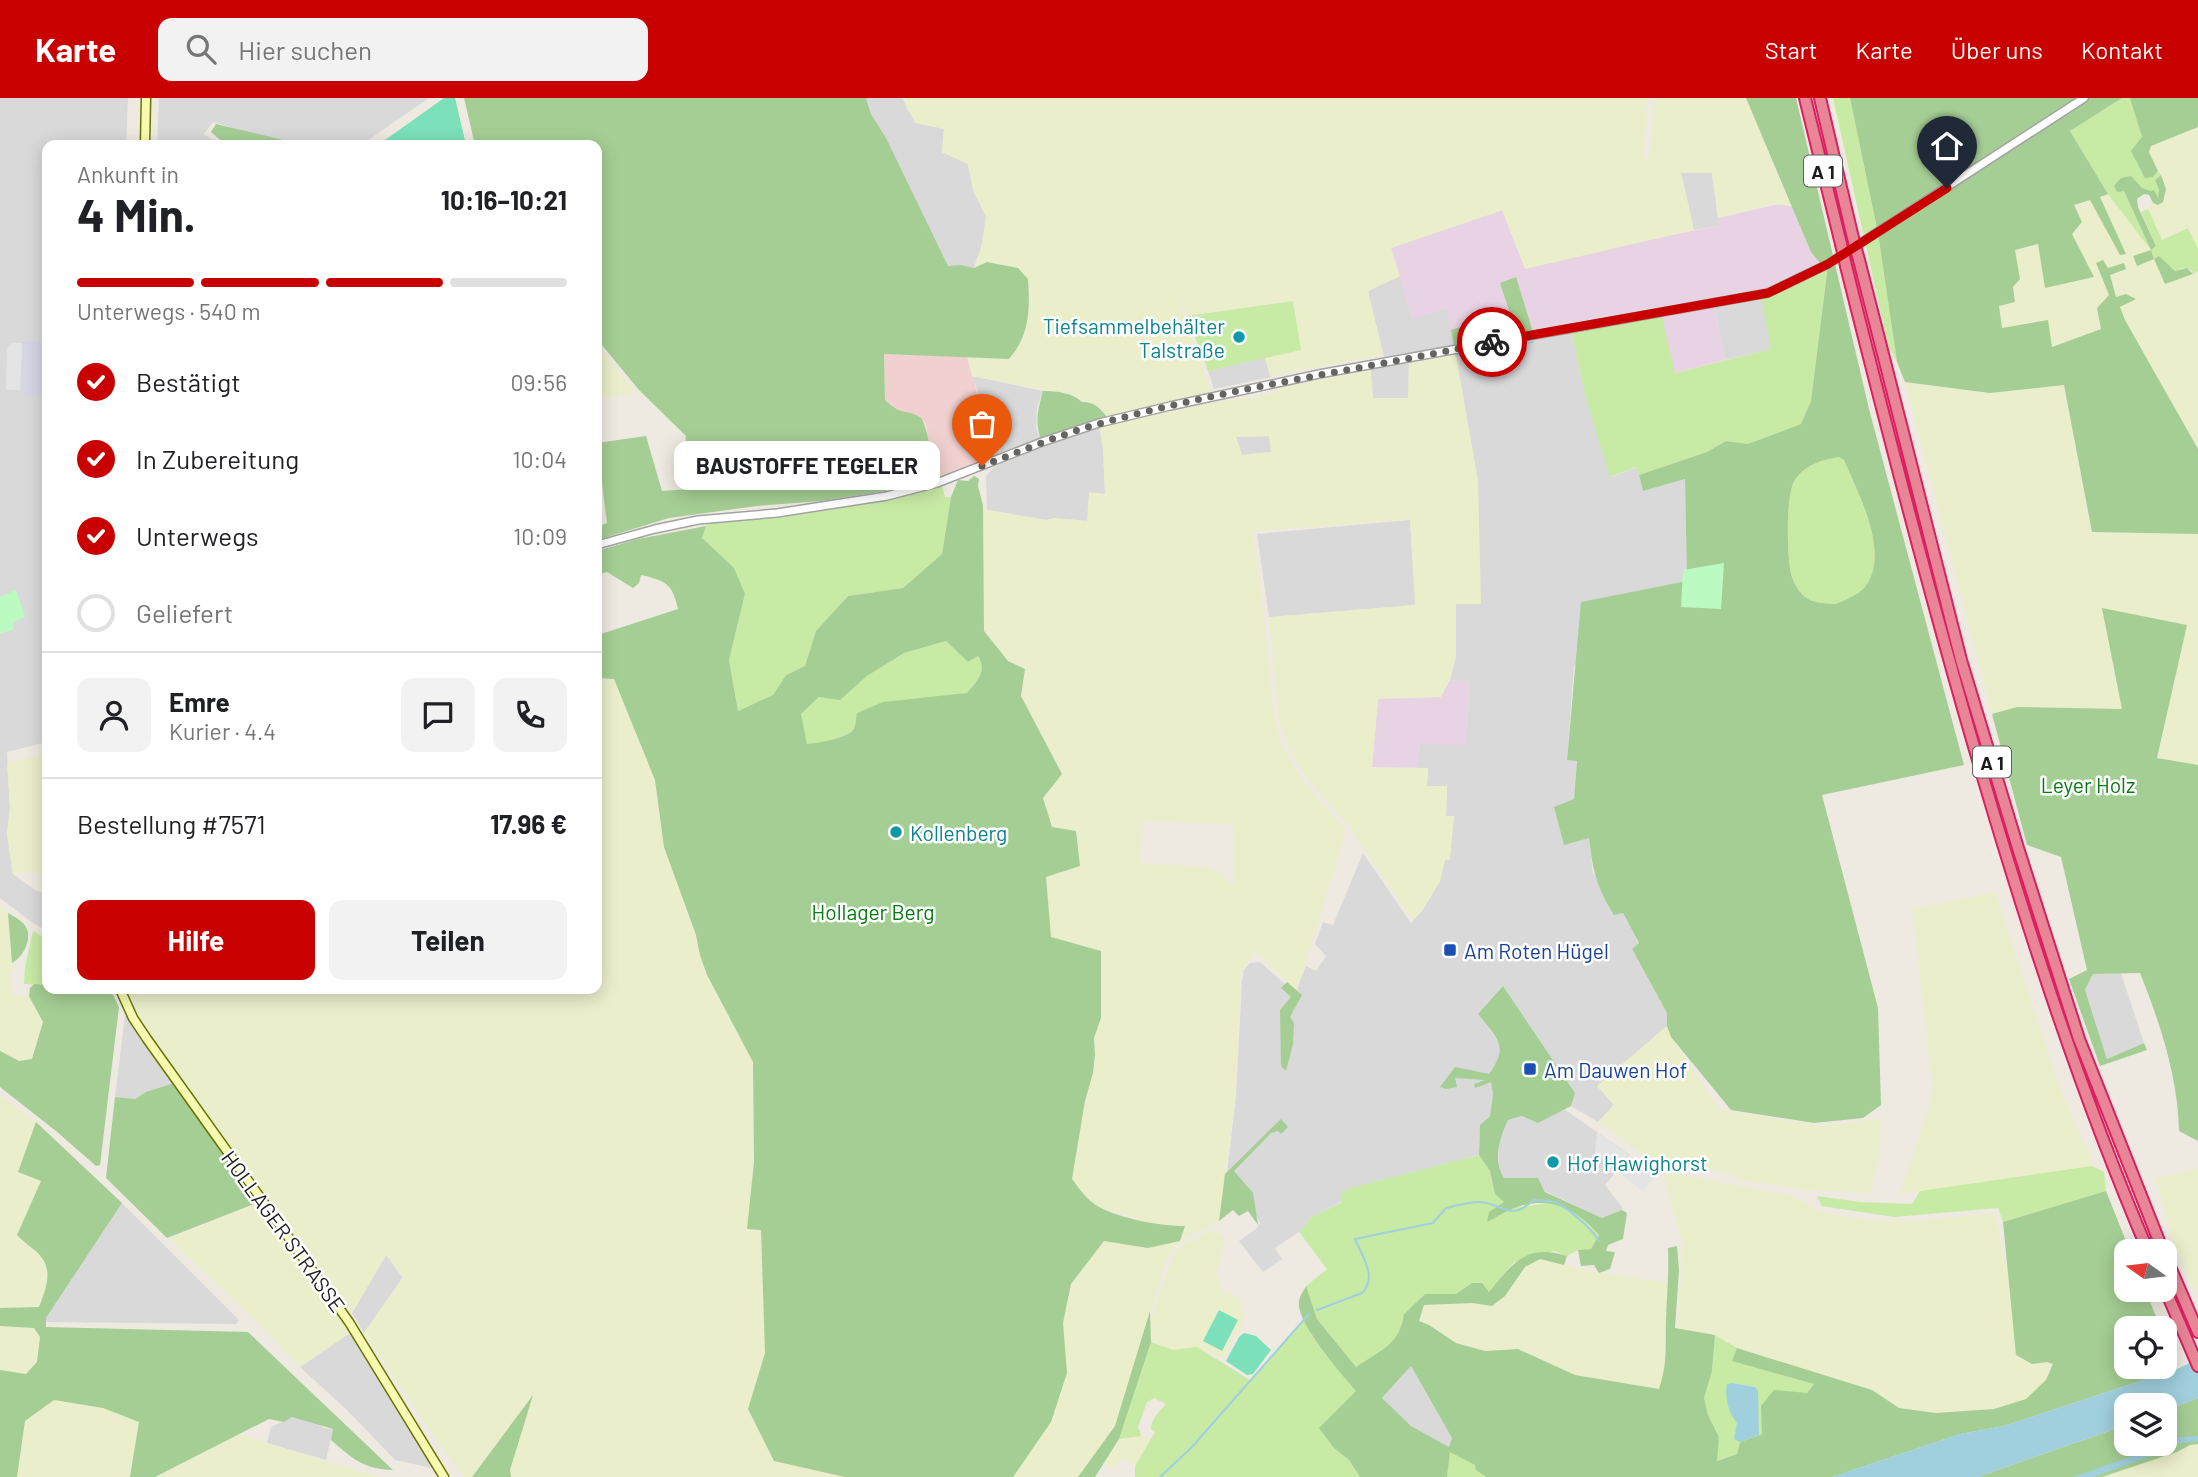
<!DOCTYPE html>
<html lang="de">
<head>
<meta charset="utf-8">
<style>
  body { margin:0; font-family:Barlow,sans-serif; background:#f2f2f2; color:#202124; height:100vh; display:flex; flex-direction:column; font-size:26px; white-space:nowrap }
  * { box-sizing:border-box; margin:0 }
  p { font-size:23px; color:#757577 }
  .icon { flex:none; width:38px; height:38px; fill:none; stroke:currentColor; stroke-width:2; stroke-linecap:round; stroke-linejoin:round }
  .map { position:relative; flex:1; overflow:hidden }
  .panel { position:absolute; left:42px; top:42px; width:560px; height:854px; display:flex; flex-direction:column; background:#fff; border-radius:14px; box-shadow:0 4px 18px #0003 }
  .panel>* { flex:none }
  .needle { width:46px; rotate:284deg }
  .buttons { position:absolute; left:2114px; top:1141px; display:grid; gap:14px }
  .buttons a { display:grid; place-items:center; width:63px; height:63px; border-radius:14px; background:#fff; box-shadow:0 4px 18px #0003; font-size:35px }
  .pin { position:absolute; display:grid; place-items:center; width:60px; height:60px; color:#fff; margin:-72px -30px; border-radius:50% 50% 50% 0; rotate:-45deg; box-shadow:0 0 7px #0007 }
  .pin .icon { rotate:45deg }
  .courier { position:absolute; display:grid; place-items:center; width:70px; height:70px; margin:-35px; border:5px solid #c80100; border-radius:50%; background:#fff; color:#222; box-shadow:0 2px 9px #0007 }
  .bubble { position:absolute; height:49px; border-radius:14px; background:#fff; box-shadow:0 4px 18px #0003; font-size:23px; font-weight:700; line-height:49px; text-align:center }
  .summary em { font-style:normal; font-weight:700 }
  .summary div { display:flex; flex-direction:column-reverse }
  .summary { display:flex; align-items:center; justify-content:space-between; height:119px; padding:0 35px }
  h1 { font-size:46px; font-weight:700; line-height:52px }
  .bar { display:grid; grid-template-columns:repeat(4,1fr); gap:10px 7px; align-content:center; height:84px; padding:0 35px }
  .bar i { height:9px; border-radius:5px; background:#e0e0e0 }
  .bar .current { background:#c80100 }
  .bar p { grid-column:span 4 }
  .line { display:flex; align-items:center; gap:18px; padding:0 35px; border-top:2px solid #e0e0e0 }
  .line div { flex:1 }
  .round { display:grid; place-items:center; flex:none; width:74px; height:74px; border-radius:14px; background:#f2f2f2 }
  ol { padding:0 35px; list-style:none }
  li { display:flex; align-items:center; gap:21px; height:77px }
  li p { margin-inline-start:auto }
  li .icon { padding:7px; border-radius:50%; background:#c80100; color:#fff; stroke-width:4 }
  li:last-child { color:#757577 }
  li i { width:38px; height:38px; border:4px solid #e0e0e0; border-radius:50% }
  .action { display:flex; gap:14px; margin-top:auto; padding:14px 35px }
  .action a { flex:1; height:80px; border-radius:14px; background:#c80100; color:#fff; font-size:28px; font-weight:700; line-height:80px; text-align:center }
  .action a+a { background:#f2f2f2; color:#202124 }
  header { display:flex; align-items:center; gap:42px; box-sizing:border-box; height:98px; padding:0 35px; background:#c80100; color:#fff }
  header strong { font-size:33px }
  nav { display:flex; gap:38px; margin-inline-start:auto; font-size:24px }
  .search { width:490px; height:63px; background:#f2f2f2; display:flex; align-items:center; gap:18px; box-sizing:border-box; padding:0 24px; border-radius:14px; color:#757577; font-size:26px }
  .map>svg:first-child { display:block }
</style>
</head>
<body>
<header>
<strong>Karte</strong>
<div class="search"><svg class="icon" aria-label="search" viewBox="0 0 24 24"><circle cx="10" cy="10" r="6"/><path d="M15 15l6 6"/></svg>Hier suchen</div>
<nav><a>Start</a><a>Karte</a><a>Über uns</a><a>Kontakt</a></nav>
</header>
<div class="map">
<svg width="2198" height="1379" viewBox="0 0 2198 1379">
  <rect width="100%" height="100%" fill="#eeeae1"/>
  <path fill="#dad9d9" d="M 0,0 L 128,0 L 126,47 L 47,47 L 47,644 L 7,654 L 10,709 L 7,736 L 13,776 L 35,792 L 47,796 L 47,833 L 30,823 L 0,800 Z
    M 159,0 L 429,0 L 361,47 L 291,47 L 213,24 L 204,36 L 220,47 L 157,47 Z
    M 866,0 L 903,0 L 908,13 L 944,31 L 942,54 L 968,66 L 973,92 L 987,119 L 981,150 L 974,170 L 961,167 L 948,169 L 871,16 Z
    M 1681,75 L 1712,75 L 1719,128 L 1694,132 Z
    M 1400,178 L 1412,220 L 1446,211 L 1571,231 L 1585,297 L 1611,379 L 1637,369 L 1643,393 L 1685,381 L 1687,483 L 1574,568 L 1567,662 L 1577,662 L 1574,701 L 1589,739 L 1593,775 L 1623,815 L 1639,846 L 1632,851 L 1667,915 L 1667,928 L 1597,988 L 1614,1007 L 1598,1024 L 1571,1008 L 1574,995 L 1503,888 L 1478,916 L 1500,946 L 1500,961 L 1490,976 L 1493,996 L 1490,1018 L 1480,1027 L 1479,1057 L 1350,1090 L 1340,1096 L 1343,1103 L 1312,1119 L 1299,1134 L 1275,1150 L 1282,1161 L 1263,1174 L 1239,1143 L 1256,1131 L 1260,1125 L 1227,1075 L 1236,999 L 1242,883 L 1244,872 L 1250,865 L 1260,864 L 1295,895 L 1306,868 L 1316,873 L 1326,858 L 1315,846 L 1323,824 L 1333,827 L 1363,755 L 1411,825 L 1422,813 L 1440,783 L 1445,761 L 1449,762 L 1454,718 L 1446,718 L 1447,688 L 1427,688 L 1428,670 L 1417,670 L 1419,646 L 1465,646 L 1470,584 L 1450,582 L 1456,558 L 1456,506 L 1480,506 L 1409,300 L 1372,300 L 1370,270 L 1386,267 L 1368,193 Z
    M 1761,197 L 1772,251 L 1725,262 L 1714,206 Z
    M 1265,260 L 1271,279 L 1214,291 L 1208,273 Z
    M 972,278 L 1043,293 L 1037,310 L 1036,330 L 1042,344 L 1099,325 L 1103,351 L 1105,396 L 1087,423 L 1055,420 L 1046,422 L 987,412 L 986,378 L 993,370 L 1004,364 Z
    M 1270,338 L 1271,354 L 1242,357 L 1236,339 Z
    M 1410,422 L 1416,507 L 1269,519 L 1257,436 Z
    M 2121,875 L 2144,945 L 2107,961 L 2085,892 L 2093,876 Z
    M 125,917 L 174,985 L 146,994 L 135,1001 L 115,999 Z
    M 1564,1011 L 1630,1057 L 1605,1087 L 1622,1109 L 1622,1112 L 1612,1118 L 1602,1120 L 1545,1093 L 1538,1080 L 1504,1080 L 1499,1071 L 1498,1045 L 1508,1022 L 1522,1018 L 1538,1025 Z
    M 122,1105 L 239,1222 L 236,1226 L 46,1224 L 46,1220 Z
    M 386,1157 L 403,1180 L 364,1235 L 352,1215 Z
    M 350,1235 L 421,1346 L 430,1361 L 432,1370 L 395,1362 L 347,1312 L 300,1269 Z
    M 1411,1268 L 1452,1340 L 1449,1350 L 1411,1328 L 1382,1300 Z
    M 293,1319 L 315,1324 L 324,1330 L 333,1331 L 326,1362 L 267,1345 L 271,1329 Z"/>
  <path fill="#f0d1cf" d="M 884,256 L 967,258 L 980,306 L 1002,360 L 937,385 L 929,352 L 926,326 L 920,319 L 894,311 L 885,302 Z"/>
  <path fill="#e7d3e3" d="M 1783,105 L 1791,108 L 1795,112 L 1811,154 L 1828,166 L 1768,195 L 1714,206 L 1725,262 L 1674,275 L 1660,215 L 1534,237 L 1511,215 L 1451,232 L 1446,211 L 1412,221 L 1391,150 L 1503,112 L 1525,170 L 1650,141 L 1719,128 L 1718,120 Z
    M 1450,582 L 1470,584 L 1465,647 L 1419,646 L 1417,670 L 1372,670 L 1378,600 L 1440,599 Z"/>
  <path fill="#ebeecb" fill-rule="evenodd" d="M 903,0 L 1647,0 L 1643,59 L 1649,63 L 1655,0 L 1746,0 L 1791,108 L 1774,106 L 1718,120 L 1712,75 L 1681,75 L 1694,132 L 1525,171 L 1502,112 L 1391,150 L 1400,178 L 1368,193 L 1383,257 L 1270,278 L 1265,260 L 1301,252 L 1293,203 L 1187,218 L 1176,192 L 1211,294 L 1120,321 L 1242,300 L 1247,301 L 1277,294 L 1283,289 L 1371,272 L 1373,300 L 1408,300 L 1409,260 L 1455,252 L 1478,382 L 1481,506 L 1456,506 L 1456,558 L 1450,582 L 1441,599 L 1378,601 L 1372,669 L 1428,670 L 1427,688 L 1447,688 L 1446,718 L 1454,718 L 1450,762 L 1445,761 L 1440,783 L 1422,813 L 1412,821 L 1349,729 L 1305,678 L 1288,649 L 1279,623 L 1269,519 L 1415,507 L 1410,422 L 1252,433 L 1264,519 L 1273,613 L 1279,641 L 1301,681 L 1346,732 L 1297,893 L 1255,854 L 1243,871 L 1240,883 L 1235,999 L 1219,1123 L 1180,1143 L 1168,1157 L 1115,1328 L 1078,1379 L 1013,1379 L 1051,1324 L 1066,1275 L 1063,1225 L 1071,1186 L 1104,1143 L 1148,1150 L 1185,1128 L 1160,1128 L 1099,1109 L 1085,1099 L 1072,1081 L 1085,1003 L 1093,975 L 1095,957 L 1094,940 L 1101,920 L 1101,853 L 1051,839 L 1046,779 L 1076,733 L 1052,730 L 1043,700 L 1062,676 L 1021,598 L 1025,571 L 1008,563 L 984,534 L 983,411 L 1046,422 L 1055,420 L 1087,423 L 1089,394 L 1105,396 L 1103,351 L 1099,325 L 1109,322 L 1102,312 L 1091,304 L 1082,304 L 1077,298 L 972,278 L 967,258 L 1009,261 L 1024,238 L 1017,170 L 987,164 L 974,170 L 981,150 L 986,119 L 973,92 L 968,66 L 942,54 L 944,31 L 915,25 ZM 1269,338 L 1271,354 L 1242,357 L 1236,339 ZM 1143,722 L 1234,727 L 1234,788 L 1220,775 L 1207,769 L 1139,765 Z
    M 2198,29 L 2198,151 L 2188,130 L 2162,142 L 2148,111 L 2153,105 L 2158,107 L 2163,104 L 2166,97 L 2165,87 L 2149,54 L 2151,48 Z
    M 2108,96 L 2151,152 L 2165,186 L 2198,173 L 2198,343 L 2194,344 L 2125,223 L 2052,249 L 2001,231 L 1999,208 L 2015,204 L 2013,189 L 2019,180 L 2014,152 L 2072,136 L 2074,108 Z
    M 597,245 L 617,272 L 636,295 L 597,300 Z
    M 1905,284 L 1990,295 L 2064,287 L 2091,435 L 2198,436 L 2198,667 L 2157,661 L 2187,527 L 2102,511 L 2122,611 L 2017,609 L 1992,616 Z
    M 597,580 L 614,581 L 655,682 L 664,749 L 696,837 L 700,857 L 707,877 L 753,964 L 754,1064 L 747,1130 L 761,1132 L 765,1255 L 748,1312 L 774,1363 L 845,1379 L 511,1379 L 510,1372 L 531,1299 L 472,1379 L 465,1379 L 445,1355 L 364,1235 L 403,1179 L 386,1157 L 352,1215 L 156,946 L 139,919 L 127,891 L 597,891 Z
    M 47,655 L 47,777 L 36,774 L 13,776 L 7,736 L 10,709 L 7,665 Z
    M 1995,794 L 2063,999 L 2092,1062 L 2092,1068 L 1900,1096 L 1929,1008 L 1932,986 L 1912,811 Z
    M 0,809 L 8,815 L 13,874 L 10,875 L 11,898 L 29,898 L 43,924 L 32,961 L 19,963 L 0,953 Z
    M 1667,928 L 1671,939 L 1720,1012 L 1821,1028 L 1881,1021 L 1878,1063 L 1871,1095 L 1809,1092 L 1740,1082 L 1730,1075 L 1657,1063 L 1648,1060 L 1598,1024 L 1614,1007 L 1597,988 Z
    M 0,998 L 36,1024 L 18,1074 L 42,1082 L 17,1137 L 27,1148 L 42,1158 L 48,1174 L 46,1190 L 39,1209 L 0,1210 Z
    M 2198,1071 L 2198,1200 L 2176,1152 L 2155,1080 Z
    M 1665,1074 L 1793,1098 L 1817,1112 L 1831,1116 L 1869,1122 L 1913,1123 L 1994,1115 L 2009,1179 L 2016,1257 L 2032,1266 L 2047,1264 L 2053,1266 L 2046,1282 L 2026,1302 L 1994,1311 L 1936,1315 L 1899,1310 L 1872,1292 L 1737,1250 L 1715,1237 L 1678,1231 L 1683,1147 L 1664,1079 Z
    M 259,1104 L 350,1235 L 300,1269 L 253,1220 L 172,1144 L 173,1139 Z
    M 1213,1132 L 1224,1140 L 1217,1177 L 1220,1190 L 1222,1195 L 1229,1195 L 1240,1201 L 1244,1223 L 1223,1260 L 1197,1249 L 1173,1252 L 1144,1241 L 1173,1157 L 1182,1147 Z
    M 1540,1161 L 1599,1175 L 1669,1184 L 1666,1220 L 1667,1268 L 1660,1291 L 1575,1277 L 1518,1251 L 1485,1253 L 1456,1245 L 1429,1227 L 1419,1223 L 1424,1207 L 1473,1205 L 1492,1208 L 1505,1198 L 1525,1169 Z
    M 0,1228 L 34,1230 L 40,1239 L 37,1264 L 26,1276 L 0,1272 Z
    M 54,1302 L 103,1310 L 139,1324 L 130,1379 L 17,1379 L 25,1323 Z
    M 239,1336 L 314,1360 L 378,1379 L 155,1379 Z
    M 1141,1338 L 1151,1340 L 1135,1368 L 1128,1361 L 1120,1361 L 1116,1370 L 1103,1366 L 1119,1341 Z
    M 2198,1346 L 2198,1379 L 2102,1379 L 2177,1354 L 2190,1347 Z"/>
  <path fill="#c7eaa5" d="M 1833,0 L 1850,0 L 1878,135 L 1897,264 L 1888,247 Z
    M 2122,0 L 2130,0 L 2132,4 L 2153,79 L 2158,73 L 2161,77 L 2155,82 L 2159,92 L 2159,100 C 2142,89 2146,90 2124,93 L 2151,152 L 2156,148 L 2141,114 L 2148,111 L 2162,142 L 2188,130 L 2198,151 L 2198,173 L 2193,176 L 2192,172 L 2183,170 L 2175,173 L 2159,158 L 2154,161 L 2151,152 L 2108,96 L 2070,33 Z
    M 1828,166 L 1811,303 L 1801,326 L 1748,346 L 1726,343 L 1707,354 L 1639,377 L 1636,369 L 1610,379 L 1585,297 L 1571,231 L 1661,215 L 1675,275 L 1771,251 L 1761,197 Z
    M 1293,203 L 1301,252 L 1208,273 L 1187,218 Z
    M 1839,359 L 1844,362 C 1858,395 1891,457 1865,489 C 1858,497 1845,502 1836,506 C 1826,506 1813,505 1805,499 C 1799,493 1793,484 1791,476 C 1787,459 1785,393 1796,380 C 1807,366 1822,362 1839,359 Z
    M 941,384 L 945,399 L 951,399 L 942,456 L 903,490 L 848,498 L 816,533 L 805,568 L 786,577 L 773,597 L 738,613 L 729,562 L 745,496 L 702,440 L 708,421 L 863,402 Z
    M 946,543 L 968,564 L 978,558 L 983,566 L 982,577 L 967,595 L 858,614 C 856,619 856,628 853,632 C 845,641 818,645 807,647 L 801,616 L 819,599 L 840,601 L 867,578 L 904,555 Z
    M 33,833 L 47,841 L 47,887 L 24,886 L 25,869 Z
    M 1479,1057 L 1490,1073 L 1495,1096 L 1517,1109 L 1551,1105 L 1569,1110 L 1589,1125 L 1599,1137 L 1591,1151 L 1578,1152 L 1567,1158 L 1554,1153 L 1514,1164 L 1489,1194 L 1472,1185 L 1456,1196 L 1425,1196 L 1404,1216 C 1400,1247 1379,1253 1356,1269 L 1317,1221 L 1306,1188 L 1327,1171 L 1299,1134 L 1312,1119 L 1342,1104 L 1340,1096 L 1350,1090 Z
    M 2092,1068 L 2104,1074 L 2106,1093 L 2003,1124 L 1998,1110 L 1894,1119 L 1822,1108 L 1817,1098 L 1860,1104 L 1912,1106 L 1920,1093 Z
    M 1305,1222 L 1312,1238 L 1356,1293 L 1334,1350 L 1349,1362 L 1360,1379 L 1135,1379 L 1135,1368 L 1155,1334 L 1151,1331 C 1152,1319 1159,1314 1166,1306 L 1154,1300 L 1147,1304 L 1138,1329 L 1141,1338 L 1119,1341 L 1151,1244 L 1173,1252 L 1197,1249 L 1250,1282 Z
    M 1715,1237 L 1737,1250 L 1733,1263 L 1814,1286 L 1807,1295 L 1761,1308 L 1763,1336 L 1759,1337 L 1757,1292 L 1755,1289 L 1732,1285 L 1738,1325 L 1734,1341 L 1740,1344 L 1737,1356 L 1716,1363 L 1719,1339 L 1708,1317 L 1704,1300 L 1712,1273 Z
    M 1450,1353 L 1476,1367 L 1476,1372 L 1486,1379 L 1447,1379 Z"/>
  <path fill="#a5ce94" fill-rule="evenodd" d="M 464,0 L 866,0 L 871,16 L 886,40 L 948,168 L 961,167 L 974,170 L 987,164 L 1018,170 L 1028,181 C 1030,211 1030,237 1009,261 L 884,256 L 885,302 C 901,318 907,311 920,319 C 928,325 932,368 935,380 L 891,392 L 822,403 L 757,408 L 669,420 L 597,442 L 597,429 L 607,425 L 597,345 L 646,338 L 662,393 L 690,391 L 684,355 L 686,338 L 639,292 L 597,241 L 597,47 L 475,47 Z
    M 1746,0 L 1796,0 L 1869,311 L 1964,667 L 1822,697 L 1878,910 L 1881,1007 L 1863,1020 L 1814,1025 L 1731,1012 L 1671,939 L 1667,928 L 1667,915 L 1632,851 L 1639,845 L 1623,815 L 1614,817 C 1596,788 1593,773 1589,740 L 1564,747 L 1554,709 L 1574,701 L 1577,663 L 1567,662 L 1581,504 L 1687,483 L 1685,381 L 1643,393 L 1639,377 L 1707,354 L 1726,343 L 1748,346 L 1801,326 L 1811,303 L 1828,167 L 1820,165 L 1811,154 ZM 1839,359 L 1844,362 C 1858,395 1891,456 1865,489 C 1858,497 1845,502 1836,506 C 1826,506 1813,505 1805,499 C 1799,494 1793,484 1791,476 C 1787,459 1785,393 1796,380 C 1807,366 1822,362 1839,359 Z
    M 1850,0 L 2122,0 L 2070,33 L 2108,96 L 2100,99 L 2126,156 L 2120,157 L 2090,102 L 2074,107 L 2082,124 L 2072,136 L 2094,179 L 2045,190 L 2038,146 L 2015,152 L 2020,181 L 2013,189 L 2015,204 L 1999,208 L 2002,230 L 2048,222 L 2052,249 L 2101,231 L 2097,210 L 2109,197 L 2096,165 L 2103,162 L 2108,170 L 2124,165 L 2126,171 L 2110,177 L 2116,199 L 2126,196 L 2136,201 L 2120,209 L 2125,222 L 2198,351 L 2198,436 L 2092,434 L 2064,287 L 1990,295 L 1905,284 L 1897,264 L 1878,135 Z
    M 2130,0 L 2198,0 L 2198,29 L 2151,48 L 2149,54 L 2158,73 L 2153,79 L 2145,80 L 2131,53 L 2142,39 Z
    M 216,26 L 304,47 L 226,47 L 211,34 Z
    M 2161,77 L 2166,91 L 2163,104 L 2158,107 L 2153,105 L 2149,97 L 2144,96 L 2137,101 L 2138,109 L 2156,148 L 2151,152 L 2154,161 L 2159,158 L 2175,173 L 2187,170 L 2193,176 L 2165,186 L 2154,161 L 2137,168 L 2133,158 L 2151,152 L 2124,93 L 2117,94 L 2114,88 L 2121,80 L 2131,78 L 2142,90 L 2151,93 L 2154,92 L 2158,100 L 2159,92 L 2155,82 Z
    M 1516,179 L 1534,237 L 1455,252 L 1451,232 L 1510,215 L 1500,185 Z
    M 1043,293 C 1057,293 1073,295 1082,304 C 1096,304 1102,312 1110,323 L 1042,344 C 1034,325 1038,312 1043,293 Z
    M 974,378 L 979,381 L 978,388 L 983,407 L 984,533 L 1008,563 L 1025,571 L 1021,598 L 1062,676 L 1043,700 L 1052,729 L 1076,733 L 1080,768 L 1046,779 L 1051,839 L 1101,853 L 1101,920 L 1094,940 L 1095,957 L 1093,975 L 1085,1003 L 1072,1081 C 1080,1092 1087,1102 1099,1109 C 1122,1121 1160,1128 1185,1128 L 1180,1143 L 1148,1150 L 1104,1143 L 1071,1186 L 1063,1225 L 1067,1275 L 1051,1324 L 1013,1379 L 845,1379 L 774,1363 L 748,1311 L 765,1255 L 761,1132 L 747,1131 L 754,1064 L 753,964 L 707,877 L 700,857 L 696,837 L 664,749 L 655,682 L 614,581 L 597,580 L 597,526 L 601,536 L 678,511 C 672,485 666,483 641,477 L 639,485 L 633,490 L 607,474 L 597,477 L 597,453 L 638,441 L 706,428 L 702,440 L 734,470 L 745,496 L 729,562 L 738,613 L 773,597 L 786,577 L 805,568 L 816,533 L 848,498 L 903,490 L 942,456 L 951,399 L 958,382 L 968,383 ZM 946,543 L 968,564 L 978,558 C 988,573 977,583 967,595 L 883,604 L 857,615 C 856,619 856,628 853,632 C 845,641 818,645 807,646 L 801,616 L 819,599 L 840,602 L 867,578 L 904,555 Z
    M 2102,510 L 2187,527 L 2157,660 L 2198,667 L 2198,1043 L 2179,1033 C 2178,979 2160,925 2140,875 L 2093,876 L 2085,892 L 2107,961 L 2144,945 L 2147,952 L 2100,968 L 2069,881 L 2087,872 L 2061,759 L 2027,747 L 1992,616 L 2017,609 L 2122,611 Z
    M 8,815 C 13,818 19,821 23,825 C 35,837 24,859 12,865 Z
    M 1287,884 L 1302,897 L 1290,919 L 1294,925 L 1293,946 L 1286,973 L 1281,968 L 1280,912 L 1291,899 L 1281,890 Z
    M 34,886 L 47,887 L 47,891 L 110,891 L 119,909 L 100,1067 L 96,1068 L 56,1033 L 0,989 L 0,953 L 19,963 L 32,961 L 43,924 L 29,898 L 30,890 Z
    M 1503,888 L 1575,995 L 1571,1008 L 1538,1025 L 1522,1018 L 1508,1022 C 1500,1040 1492,1061 1504,1080 L 1538,1080 L 1545,1094 L 1602,1120 L 1622,1112 L 1627,1115 L 1623,1141 L 1608,1147 L 1606,1153 L 1615,1154 L 1610,1171 L 1599,1175 L 1594,1167 L 1581,1168 L 1578,1152 L 1591,1151 L 1599,1137 C 1577,1111 1551,1098 1517,1109 C 1507,1112 1497,1119 1487,1124 L 1489,1114 L 1504,1104 L 1495,1096 L 1490,1073 L 1479,1057 L 1480,1027 L 1490,1018 L 1493,996 L 1491,984 L 1475,990 L 1474,986 L 1485,982 L 1455,980 L 1457,989 L 1446,991 L 1440,989 L 1455,969 L 1489,976 C 1510,947 1497,941 1478,916 Z
    M 174,985 L 259,1104 L 167,1140 L 106,1080 L 115,999 L 135,1001 L 146,994 Z
    M 1281,1021 L 1288,1029 L 1281,1036 L 1278,1033 L 1271,1035 L 1234,1073 L 1253,1095 L 1258,1127 L 1248,1113 L 1239,1118 L 1233,1112 L 1219,1123 L 1225,1076 Z
    M 36,1024 L 122,1105 L 46,1220 L 46,1229 L 248,1234 L 393,1372 C 363,1371 353,1361 331,1342 L 333,1331 L 292,1319 L 284,1324 L 269,1321 L 155,1379 L 130,1379 L 139,1324 L 103,1310 L 54,1302 L 25,1323 L 17,1379 L 0,1379 L 0,1272 L 26,1276 L 37,1264 L 40,1239 L 34,1230 L 0,1228 L 0,1210 L 39,1209 C 45,1193 53,1175 42,1160 C 38,1153 24,1145 17,1137 L 41,1083 L 18,1074 Z
    M 2106,1093 L 2130,1153 L 2126,1153 L 2126,1192 L 2145,1192 L 2161,1230 L 2126,1230 L 2126,1269 L 2165,1269 L 2165,1240 L 2177,1271 L 2004,1328 L 1960,1336 L 1832,1379 L 1486,1379 L 1476,1372 L 1475,1367 L 1450,1354 L 1447,1379 L 1360,1379 L 1349,1362 L 1334,1350 L 1319,1330 L 1356,1293 C 1342,1276 1296,1225 1299,1204 C 1299,1199 1304,1192 1306,1188 L 1317,1221 L 1356,1269 C 1379,1253 1400,1247 1404,1216 L 1425,1196 L 1456,1196 L 1472,1185 L 1482,1185 L 1489,1194 C 1513,1165 1526,1145 1567,1158 L 1564,1167 L 1540,1161 L 1525,1169 L 1505,1198 L 1492,1208 L 1473,1205 L 1424,1207 L 1419,1223 L 1429,1227 L 1456,1245 L 1485,1253 L 1518,1251 L 1575,1277 L 1659,1291 C 1668,1263 1665,1250 1666,1221 C 1667,1197 1669,1175 1668,1150 L 1677,1148 L 1679,1172 L 1675,1230 L 1715,1237 L 1712,1273 L 1704,1300 L 1708,1317 L 1719,1339 L 1717,1363 L 1737,1356 L 1740,1344 L 1762,1336 L 1761,1308 L 1774,1292 L 1807,1295 L 1814,1286 L 1732,1263 L 1737,1250 L 1872,1292 L 1899,1310 L 1936,1315 L 1994,1311 L 2026,1301 L 2046,1282 L 2053,1266 L 2047,1264 L 2032,1266 L 2016,1257 L 2003,1124 ZM 1411,1268 L 1452,1340 L 1449,1349 L 1411,1328 L 1382,1300 Z
    M 1150,1213 L 1151,1244 L 1119,1341 L 1095,1379 L 1078,1379 L 1115,1328 Z
    M 533,1297 L 510,1372 L 511,1379 L 472,1379 Z
    M 2198,1300 L 2198,1346 L 2190,1347 L 2177,1354 L 2102,1379 L 1978,1379 L 2126,1327 L 2126,1346 L 2165,1346 L 2165,1313 Z"/>
  <path fill="#bbfac1" d="M 1724,465 L 1721,511 L 1681,509 L 1683,472 Z
    M 16,492 L 25,519 L 13,525 L 14,531 L 0,536 L 0,499 Z"/>
  <path fill="#7ce0ba" d="M 444,0 L 455,0 L 466,47 L 378,47 Z
    M 1219,1212 L 1238,1222 L 1222,1253 L 1203,1243 Z
    M 1244,1235 L 1256,1238 L 1271,1252 L 1253,1276 L 1247,1277 L 1226,1263 L 1239,1239 Z"/>
  <path fill="#e4e4e4" d="M 12,245 L 22,245 L 20,292 L 6,292 L 7,251 Z
    M 1597,1034 L 1651,1073 L 1655,1079 L 1642,1093 L 1595,1055 Z"/>
  <path fill="#d5d5e3" d="M 23,244 L 47,245 L 47,297 L 23,298 Z"/>
  <path fill="#a0cfdd" d="M 2198,1261 L 2198,1300 L 2165,1313 L 2165,1307 L 2126,1307 L 2126,1327 L 1978,1379 L 1832,1379 L 1960,1336 L 2004,1328 L 2177,1271 Z
    M 1732,1285 L 1755,1289 L 1758,1293 L 1759,1337 L 1740,1344 L 1734,1341 L 1737,1325 C 1728,1314 1725,1301 1727,1286 Z
    M 2198,1338 L 2198,1343 L 2180,1345 L 2167,1352 L 2093,1379 L 2073,1379 L 2164,1347 L 2179,1339 Z"/>
  <g fill="none" stroke-linecap="round" stroke-linejoin="round">
    <path stroke="#a0cfdd" stroke-width="2" d="M 1477,254 L 1533,244
      M 1456,257 L 1472,255
      M 1317,1212 L 1362,1195 C 1378,1179 1362,1158 1355,1141 L 1433,1125 L 1446,1110 C 1456,1108 1470,1103 1480,1104 C 1504,1106 1511,1124 1533,1102 C 1539,1103 1545,1102 1551,1103 C 1565,1106 1592,1131 1599,1143
      M 1160,1379 L 1191,1350 L 1309,1216"/>
    <defs>
      <path id="tertiary" d="M 597,447 L 655,431 L 698,422 L 777,415 L 887,398 L 937,385 L 1042,344 L 1099,325 L 1170,308 L 1319,276 L 1768,195 L 1828,166 L 2084,0"/>
      <path id="secondary" d="M 145,47 L 146,0
        M 120,891 L 133,920 L 147,941 L 349,1224 L 444,1379"/>
      <path id="motorway" d="M 1805,0 L 1841,146
        M 1820,0 L 1853,140
        M 1859,162 L 1961,562 L 2018,750 L 2079,941 L 2163,1153
        M 1846,168 C 1888,336 1931,503 1980,669 C 2028,833 2081,996 2148,1153
        M 2165,1157 L 2198,1234
        M 2165,1191 L 2198,1268"/>
    </defs>
    <use href="#tertiary" stroke="#a3a3a3" stroke-width="10"/>
    <use href="#secondary" stroke="#677402" stroke-width="11"/>
    <use href="#motorway" stroke="#db1f5f" stroke-width="14"/>
    <use href="#tertiary" stroke="#fff" stroke-width="7"/>
    <use href="#secondary" stroke="#f7fbb2" stroke-width="8"/>
    <use href="#motorway" stroke="#e88698" stroke-width="10"/>
    <defs>
      <path id="motorway-bridge" d="M 1853,140 L 1859,162
        M 1841,146 L 1846,168"/>
    </defs>
    <use href="#motorway-bridge" stroke="#db1f5f" stroke-width="14" stroke-linecap="butt"/>
    <use href="#motorway-bridge" stroke="#e88698" stroke-width="10"/>
  </g>
  <g fill="none" stroke-linecap="round" stroke-linejoin="round">
    <path stroke="#666461" stroke-width="7" stroke-dasharray="0 12.6" d="M 982,368 C 1021,353 1061,336 1102,325 C 1230,290 1362,271 1492,244"/>
    <path stroke="#c80100" stroke-width="9" d="M 1492,244 L 1768,195 L 1828,166 L 1947,90"/>
  </g>
  <g fill="#0f9aa8" stroke="#fff" stroke-width="2.5">
    <circle cx="1239" cy="239" r="7"/>
    <circle cx="896" cy="734" r="7"/>
    <circle cx="1553" cy="1064" r="7"/>
  </g>
  <g fill="#1a4fb4" stroke="#fff" stroke-width="2.5">
    <rect x="1443" y="845" width="14" height="14" rx="3.5"/>
    <rect x="1523" y="964" width="14" height="14" rx="3.5"/>
  </g>
  <g text-anchor="middle" dominant-baseline="central" stroke-width="5" stroke-linejoin="round" paint-order="stroke">
    <g fill="#fff" stroke="#606060" stroke-width="2">
      <rect x="1804" y="57.5" width="38" height="31" rx="5"/>
      <rect x="1973" y="648.5" width="38" height="31" rx="5"/>
    </g>
    <g font-size="19" font-weight="bold" fill="#1c1c1c">
      <text x="1823" y="73">A 1</text>
      <text x="1992" y="664">A 1</text>
    </g>
    <g font-size="21" fill="#0d838f" stroke="#fff" text-anchor="start">
      <text x="1225" y="227" text-anchor="end">Tiefsammelbehälter<tspan x="1225" dy="24">Talstraße</tspan></text>
      <text x="910" y="734">Kollenberg</text>
      <text x="1567" y="1064">Hof Hawighorst</text>
    </g>
    <g font-size="21" fill="#087b12" stroke="#fff">
      <text x="2088" y="686">Leyer Holz</text>
      <text x="873" y="813">Hollager Berg</text>
    </g>
    <g font-size="21" fill="#164399" stroke="#fff" text-anchor="start">
      <text x="1464" y="852">Am Roten Hügel</text>
      <text x="1544" y="971">Am Dauwen Hof</text>
    </g>
    <g font-size="21" fill="#1c1c1c" stroke="#fff">
      <text transform="translate(284 1133) rotate(54)">HOLLAGER STRASSE</text>
    </g>
  </g>
</svg>
<div class="buttons">
<a><svg class="needle" viewBox="-14 -14 28 28"><path d="M0-13l5 13h-10z" fill="#e53935"/><path d="M0 13l5-13h-10z" fill="#757577"/></svg></a>
<a><svg class="icon" aria-label="locate" viewBox="0 0 24 24"><circle cx="12" cy="12" r="6"/><path d="M12 2v4M12 18v4M2 12h4M18 12h4"/></svg></a>
<a><svg class="icon" aria-label="layers" viewBox="0 0 24 24"><path d="M12 4l9 5-9 5-9-5zM3 14l9 5 9-5"/></svg></a>
</div>
<div class="pin" style="left:982px;top:368px;background:#ea580c"><svg class="icon" aria-label="bag" viewBox="0 0 24 24"><path d="M5 8h14l-1 12H6zM9 8a3 3 0 0 1 6 0"/></svg></div>
<div class="pin" style="left:1947px;top:90px;background:#1f2937"><svg class="icon" aria-label="home" viewBox="0 0 24 24"><path d="M3 11l9-7 9 7M6 9v11h12V9"/></svg></div>
<div class="courier" style="left:1492px;top:244px"><svg class="icon" aria-label="bike" viewBox="0 0 24 24"><circle cx="6" cy="16" r="4"/><circle cx="18" cy="16" r="4"/><path d="M6 16l4-8h5l3 8M10 8l3 8H6M13 5h3"/></svg></div>
<div class="bubble" style="left:674px;top:343px;width:266px">BAUSTOFFE TEGELER</div>
<section class="panel">
<div class="summary"><div><h1>4 Min.</h1><p>Ankunft in</p></div><em>10:16–10:21</em></div>
<div class="bar"><i class="current"></i><i class="current"></i><i class="current"></i><i></i><p>Unterwegs · 540 m</p></div>
<ol>
<li><svg class="icon" aria-label="check" viewBox="0 0 24 24"><path d="M5 12l5 5 9-10"/></svg>Bestätigt<p>09:56</p></li>
<li><svg class="icon" aria-label="check" viewBox="0 0 24 24"><path d="M5 12l5 5 9-10"/></svg>In Zubereitung<p>10:04</p></li>
<li><svg class="icon" aria-label="check" viewBox="0 0 24 24"><path d="M5 12l5 5 9-10"/></svg>Unterwegs<p>10:09</p></li>
<li><i></i>Geliefert</li>
</ol>
<div class="line" style="height:126px"><a class="round"><svg class="icon" aria-label="person" viewBox="0 0 24 24"><circle cx="12" cy="8" r="4"/><path d="M4 21q1-7 8-7t8 7"/></svg></a><div><b>Emre</b><p>Kurier · 4.4</p></div><a class="round"><svg class="icon" aria-label="chat" viewBox="0 0 24 24"><path d="M4 5h16v11H9l-5 4z"/></svg></a><a class="round"><svg class="icon" aria-label="phone" viewBox="0 0 24 24"><path d="M5 4h4l2 5-3 2q2 4 5 5l2-3 5 2v4C11 20 4 13 5 4z"/></svg></a></div>
<div class="line" style="height:91px"><div>Bestellung #7571</div><b>17.96 €</b></div>
<div class="action"><a>Hilfe</a><a>Teilen</a></div>
</section>
</div>
</body>
</html>
